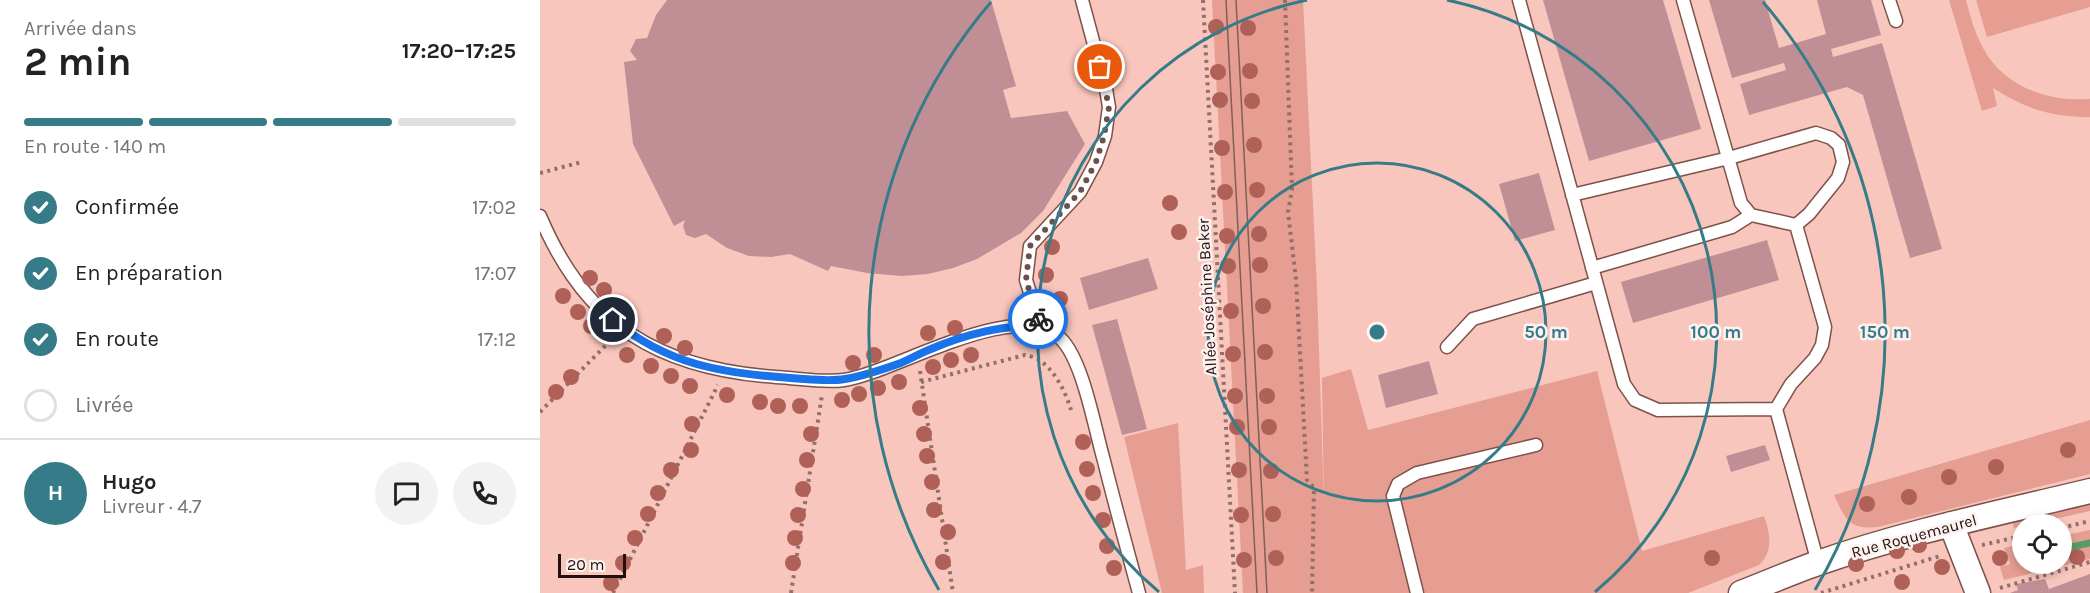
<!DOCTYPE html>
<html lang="fr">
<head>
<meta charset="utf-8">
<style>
  body { margin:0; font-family:Karla,sans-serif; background:#f2f2f2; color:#222; height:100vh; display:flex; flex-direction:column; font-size:22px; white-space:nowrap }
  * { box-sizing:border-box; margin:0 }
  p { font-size:20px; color:#767676 }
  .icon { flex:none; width:33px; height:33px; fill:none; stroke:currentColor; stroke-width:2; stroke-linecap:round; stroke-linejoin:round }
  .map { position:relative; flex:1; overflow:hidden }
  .panel { display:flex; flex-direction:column; background:#fff; width:540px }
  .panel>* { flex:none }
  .controls { position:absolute; left:1472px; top:514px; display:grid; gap:12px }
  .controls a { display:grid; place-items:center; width:60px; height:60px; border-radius:50%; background:#fff; box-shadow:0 3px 9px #0003; font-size:30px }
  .scale { position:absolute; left:18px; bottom:15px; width:68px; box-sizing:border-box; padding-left:6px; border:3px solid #21100d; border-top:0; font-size:16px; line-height:21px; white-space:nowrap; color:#21100d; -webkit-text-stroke:4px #fdf2f0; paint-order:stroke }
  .pin { position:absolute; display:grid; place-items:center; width:51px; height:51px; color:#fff; margin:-26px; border:3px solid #fff; border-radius:50%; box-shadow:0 2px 6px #0007 }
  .courier { position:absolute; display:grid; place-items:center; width:60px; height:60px; margin:-30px; border:4px solid #1a73e8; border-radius:50%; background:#fff; color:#222; box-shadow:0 2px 8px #0007 }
  .summary em { font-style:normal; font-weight:700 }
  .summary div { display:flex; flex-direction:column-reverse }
  .summary { display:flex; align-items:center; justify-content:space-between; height:102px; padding:0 24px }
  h1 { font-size:39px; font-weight:700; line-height:45px }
  .bar { display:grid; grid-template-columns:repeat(4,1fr); gap:9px 6px; align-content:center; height:72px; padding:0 24px }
  .bar i { height:8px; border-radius:4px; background:#e0e0e0 }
  .bar .selected { background:#367c88 }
  .bar p { grid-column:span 4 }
  .line { display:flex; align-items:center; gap:15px; padding:0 24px; border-top:2px solid #e0e0e0 }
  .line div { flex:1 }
  .round { display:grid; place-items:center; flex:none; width:63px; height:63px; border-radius:32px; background:#f2f2f2 }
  ol { padding:0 24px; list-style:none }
  li { display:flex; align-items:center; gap:18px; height:66px }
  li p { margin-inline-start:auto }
  li .icon { padding:6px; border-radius:50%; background:#367c88; color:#fff; stroke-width:4 }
  li:last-child { color:#767676 }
  li i { width:33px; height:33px; border:3px solid #e0e0e0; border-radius:50% }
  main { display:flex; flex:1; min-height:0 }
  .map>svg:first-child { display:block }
</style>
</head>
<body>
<main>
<section class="panel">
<div class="summary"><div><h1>2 min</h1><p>Arrivée dans</p></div><em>17:20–17:25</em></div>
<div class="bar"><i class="selected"></i><i class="selected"></i><i class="selected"></i><i></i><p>En route · 140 m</p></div>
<ol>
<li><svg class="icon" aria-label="check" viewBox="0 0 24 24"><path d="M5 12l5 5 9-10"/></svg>Confirmée<p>17:02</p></li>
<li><svg class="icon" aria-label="check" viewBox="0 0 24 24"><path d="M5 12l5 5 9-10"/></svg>En préparation<p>17:07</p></li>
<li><svg class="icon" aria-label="check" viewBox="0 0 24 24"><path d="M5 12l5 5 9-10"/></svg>En route<p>17:12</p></li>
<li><i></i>Livrée</li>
</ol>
<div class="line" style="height:108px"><b class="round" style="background:#367c88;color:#fff">H</b><div><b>Hugo</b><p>Livreur · 4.7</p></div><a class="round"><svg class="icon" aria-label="chat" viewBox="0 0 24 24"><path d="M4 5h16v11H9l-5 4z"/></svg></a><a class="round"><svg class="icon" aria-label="phone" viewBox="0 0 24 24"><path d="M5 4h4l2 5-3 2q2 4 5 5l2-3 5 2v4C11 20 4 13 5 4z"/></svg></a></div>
</section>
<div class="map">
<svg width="1550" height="593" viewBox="0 0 1550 593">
  <rect width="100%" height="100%" fill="#f9c6bd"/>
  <path fill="#e59e91" d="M 672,0 L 763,0 L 777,288 L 784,505 L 782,378 L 811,369 L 828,430 L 1057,371 L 1102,551 L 1224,516 C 1230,533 1234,551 1219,565 L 1148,593 L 703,593 Z
    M 1409,0 L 1426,0 C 1430,16 1435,33 1443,48 C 1464,87 1508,102 1550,99 L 1550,117 C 1511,117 1486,109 1453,88 L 1457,106 L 1442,111 Z
    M 1436,0 L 1550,0 L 1550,7 L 1447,37 Z
    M 1550,420 L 1550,474 L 1338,527 C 1309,530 1305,519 1294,495 Z
    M 638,423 L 646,570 L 663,565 L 664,593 L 622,593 L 584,437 Z
    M 1550,502 L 1550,511 L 1474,528 L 1472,521 Z
    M 1550,530 L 1550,559 L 1464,580 L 1460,567 L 1470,564 L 1464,548 L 1482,544 L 1482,564 L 1521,564 L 1521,536 Z"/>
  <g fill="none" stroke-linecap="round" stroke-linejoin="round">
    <path stroke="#579c68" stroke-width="7" d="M 1521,549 L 1550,543
      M 1481,557 L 1482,557"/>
  </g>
  <path fill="#c08f95" d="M 127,0 L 451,0 L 476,86 L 463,90 L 471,118 L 527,111 L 545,144 L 503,211 L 481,233 L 437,259 L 413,268 L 388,274 L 362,276 L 327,273 L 291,266 L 288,271 L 250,254 L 231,257 L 209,256 L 187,248 L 166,234 L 155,238 L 146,235 L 143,226 L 145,220 L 134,226 L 93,144 L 84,62 L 97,60 L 90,51 L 96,39 L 107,38 L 116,15 Z
    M 1003,0 L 1123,0 L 1161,129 L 1049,161 Z
    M 1169,0 L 1225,0 L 1239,48 L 1286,34 L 1277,0 L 1331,0 L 1341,35 L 1291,49 L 1293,57 L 1342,43 L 1402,249 L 1370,258 L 1323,95 L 1307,87 L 1209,115 L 1200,84 L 1246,70 L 1244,63 L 1192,78 Z
    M 999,173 L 1015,230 L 975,241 L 959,184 Z
    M 1227,240 L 1239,280 L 1093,323 L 1081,282 Z
    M 608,258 L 618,289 L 549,310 L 540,278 Z
    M 577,319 L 607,429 L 582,435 L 552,325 Z
    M 889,361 L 898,394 L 846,408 L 838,375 Z
    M 1225,445 L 1230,460 L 1191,472 L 1186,456 Z
    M 1550,574 L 1550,593 L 1470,593 L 1478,590 L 1476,584 L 1505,579 L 1509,589 Z"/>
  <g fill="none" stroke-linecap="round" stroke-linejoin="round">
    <defs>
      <path id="lane" d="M 979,0 L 1084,384 L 1095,400 L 1118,410 L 1236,409
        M 1143,0 L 1201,203 L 1211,215 L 1256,225 L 1285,327 L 1282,345 L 1275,358 L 1251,384 L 1236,409 L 1278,563
        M 1349,0 L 1356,21
        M 1032,195 L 1189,158 L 1276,133 L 1291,138 L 1299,145 L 1303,162 L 1298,178 L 1269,214 L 1256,225
        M 0,216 C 46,326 120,369 236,377 C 258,378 282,383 304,380 C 356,372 475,297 520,338 C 543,359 555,430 564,461 C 575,505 587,549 599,593
        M 1052,268 L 1192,227 L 1211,215
        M 501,328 L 486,280 L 490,246 L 540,192 L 556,162 L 565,136 L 569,107 L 566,89 L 542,0
        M 907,347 L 933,319 L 1056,283
        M 877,593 L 853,496 L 858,484 L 877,473 L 996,445"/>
      <path id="street" d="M 1411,524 L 1438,593
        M 1201,593 C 1227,583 1252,572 1278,563 C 1367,532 1459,513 1550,491"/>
    </defs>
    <use href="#lane" stroke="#7d524a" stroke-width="15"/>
    <use href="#street" stroke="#7d524a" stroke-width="27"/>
    <path stroke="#926f69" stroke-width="4" stroke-dasharray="3 4.5" stroke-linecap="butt" d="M 663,0 L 695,593
      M 745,0 L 752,190 L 748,212 L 756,279 L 767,480 L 774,488 L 772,593
      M 0,173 L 42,162
      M 380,371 L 413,593
      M 381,382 L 485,355 C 489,356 496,357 499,360 C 515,370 526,393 531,410
      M 0,412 L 71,340
      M 1521,528 L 1550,521
      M 1442,545 L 1482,536
      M 1460,588 L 1550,562
      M 73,593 L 178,385
      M 251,593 L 282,395
      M 1281,593 L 1400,556"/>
    <use href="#lane" stroke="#fff" stroke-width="12"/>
    <use href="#street" stroke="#fff" stroke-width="24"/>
    <path stroke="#7f5f5a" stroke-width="1.5" d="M 686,0 L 717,593
      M 696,0 L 727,593"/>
  </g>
  <g fill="#af6057">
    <circle cx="676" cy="27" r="8"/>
    <circle cx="708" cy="28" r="8"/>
    <circle cx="710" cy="71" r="8"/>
    <circle cx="678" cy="72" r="8"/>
    <circle cx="680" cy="100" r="8"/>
    <circle cx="712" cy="101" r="8"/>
    <circle cx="714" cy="145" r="8"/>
    <circle cx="682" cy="148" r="8"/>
    <circle cx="717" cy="190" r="8"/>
    <circle cx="685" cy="192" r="8"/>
    <circle cx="630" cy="203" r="8"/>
    <circle cx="639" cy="232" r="8"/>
    <circle cx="719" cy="234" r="8"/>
    <circle cx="687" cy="236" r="8"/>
    <circle cx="512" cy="247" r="8"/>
    <circle cx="720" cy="265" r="8"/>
    <circle cx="688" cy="266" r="8"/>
    <circle cx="506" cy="275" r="8"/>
    <circle cx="50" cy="278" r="8"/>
    <circle cx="64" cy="290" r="8"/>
    <circle cx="23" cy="296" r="8"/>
    <circle cx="520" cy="299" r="8"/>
    <circle cx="723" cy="306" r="8"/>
    <circle cx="691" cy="311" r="8"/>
    <circle cx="38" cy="312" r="8"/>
    <circle cx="51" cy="326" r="8"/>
    <circle cx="415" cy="328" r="8"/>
    <circle cx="388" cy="333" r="8"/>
    <circle cx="124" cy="336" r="8"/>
    <circle cx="145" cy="348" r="8"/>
    <circle cx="725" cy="352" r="8"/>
    <circle cx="693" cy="354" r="8"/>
    <circle cx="87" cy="355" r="8"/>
    <circle cx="334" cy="355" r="8"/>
    <circle cx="431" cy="355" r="8"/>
    <circle cx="411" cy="360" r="8"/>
    <circle cx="313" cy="363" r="8"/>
    <circle cx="111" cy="366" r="8"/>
    <circle cx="393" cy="367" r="8"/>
    <circle cx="131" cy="376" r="8"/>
    <circle cx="31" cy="377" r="8"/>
    <circle cx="359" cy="382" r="8"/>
    <circle cx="150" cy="386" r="8"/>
    <circle cx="338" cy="388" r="8"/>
    <circle cx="16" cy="392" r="8"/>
    <circle cx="319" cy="394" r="8"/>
    <circle cx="187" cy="395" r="8"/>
    <circle cx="695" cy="396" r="8"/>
    <circle cx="727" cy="396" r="8"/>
    <circle cx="302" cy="400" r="8"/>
    <circle cx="220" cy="402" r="8"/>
    <circle cx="238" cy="406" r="8"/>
    <circle cx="260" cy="406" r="8"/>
    <circle cx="380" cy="408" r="8"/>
    <circle cx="152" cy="424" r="8"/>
    <circle cx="697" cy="427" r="8"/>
    <circle cx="729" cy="427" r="8"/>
    <circle cx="271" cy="434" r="8"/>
    <circle cx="384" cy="434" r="8"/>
    <circle cx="543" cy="442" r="8"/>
    <circle cx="151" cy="450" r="8"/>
    <circle cx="1528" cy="450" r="8"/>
    <circle cx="387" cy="456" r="8"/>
    <circle cx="267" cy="460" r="8"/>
    <circle cx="1456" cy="467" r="8"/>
    <circle cx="547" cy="469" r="8"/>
    <circle cx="131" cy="470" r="8"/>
    <circle cx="699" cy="470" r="8"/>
    <circle cx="731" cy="471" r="8"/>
    <circle cx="1409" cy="477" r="8"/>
    <circle cx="392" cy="482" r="8"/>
    <circle cx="263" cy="489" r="8"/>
    <circle cx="118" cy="493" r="8"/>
    <circle cx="553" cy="493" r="8"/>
    <circle cx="1369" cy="497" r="8"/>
    <circle cx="1327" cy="504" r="8"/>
    <circle cx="394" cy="510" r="8"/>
    <circle cx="108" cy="514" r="8"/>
    <circle cx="733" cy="514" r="8"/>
    <circle cx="258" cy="515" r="8"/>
    <circle cx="701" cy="515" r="8"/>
    <circle cx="563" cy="520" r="8"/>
    <circle cx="408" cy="532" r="8"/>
    <circle cx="95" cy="538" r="8"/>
    <circle cx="255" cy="538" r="8"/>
    <circle cx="1379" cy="545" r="8"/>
    <circle cx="567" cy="546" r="8"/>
    <circle cx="1357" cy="551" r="8"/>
    <circle cx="1537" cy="557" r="8"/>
    <circle cx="736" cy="558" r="8"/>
    <circle cx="1172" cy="558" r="8"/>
    <circle cx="1460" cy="558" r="8"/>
    <circle cx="704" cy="560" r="8"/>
    <circle cx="403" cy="562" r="8"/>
    <circle cx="83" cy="563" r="8"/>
    <circle cx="253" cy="563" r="8"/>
    <circle cx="1316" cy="564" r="8"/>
    <circle cx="1402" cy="567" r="8"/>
    <circle cx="574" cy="568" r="8"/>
    <circle cx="1362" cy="582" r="8"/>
    <circle cx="71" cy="583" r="8"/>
  </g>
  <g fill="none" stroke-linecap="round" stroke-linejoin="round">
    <path stroke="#6d504b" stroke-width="6" stroke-dasharray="0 10.8" d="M 498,319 L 486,280 L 490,246 L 540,192 L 556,162 L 564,136 L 569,107 L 560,67"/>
    <path stroke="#1a73e8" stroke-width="8" d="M 73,320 C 128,365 181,373 251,378 C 269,379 288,382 305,379 C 323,376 341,370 358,364 C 369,360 380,353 391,349 C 421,336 469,322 501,328 L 498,319"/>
  </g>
  <g fill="none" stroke="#367c88" stroke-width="3">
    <circle cx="837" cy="332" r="169"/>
    <path d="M619 592A339 339 0 0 1 767 0M907 0A339 339 0 0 1 1055 592"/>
    <path d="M399 590A508 508 0 0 1 451 2M1223 2A508 508 0 0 1 1275 590"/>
  </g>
  <g text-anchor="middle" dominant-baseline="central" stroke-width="5" stroke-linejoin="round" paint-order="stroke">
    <g font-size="16" fill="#21100d" stroke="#fdf2f0">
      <text transform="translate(667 297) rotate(-93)">Allée Joséphine Baker</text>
      <text transform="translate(1374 536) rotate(-15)">Rue Roquemaurel</text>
    </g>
  </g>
  <circle cx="837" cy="332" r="9" fill="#367c88" stroke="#fdf2f0" stroke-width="3"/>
  <g font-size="18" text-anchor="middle" font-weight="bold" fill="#367c88" stroke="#fdf2f0" stroke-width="5" stroke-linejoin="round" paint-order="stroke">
    <text x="1006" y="338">50 m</text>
    <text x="1176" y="338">100 m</text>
    <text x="1345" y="338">150 m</text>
  </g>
</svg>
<div class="controls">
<a><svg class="icon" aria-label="locate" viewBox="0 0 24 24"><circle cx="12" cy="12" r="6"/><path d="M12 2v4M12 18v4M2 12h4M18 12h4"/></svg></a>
</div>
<div class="scale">20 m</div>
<div class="pin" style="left:560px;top:67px;background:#ea580c"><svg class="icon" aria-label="bag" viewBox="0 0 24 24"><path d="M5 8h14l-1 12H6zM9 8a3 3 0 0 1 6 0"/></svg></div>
<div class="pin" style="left:73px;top:320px;background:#1f2937"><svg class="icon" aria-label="home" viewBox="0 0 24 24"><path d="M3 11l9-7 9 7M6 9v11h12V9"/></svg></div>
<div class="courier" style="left:498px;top:319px"><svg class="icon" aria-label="bike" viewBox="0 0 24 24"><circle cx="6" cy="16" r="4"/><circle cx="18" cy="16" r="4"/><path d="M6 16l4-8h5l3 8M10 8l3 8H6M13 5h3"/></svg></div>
</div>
</main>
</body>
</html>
